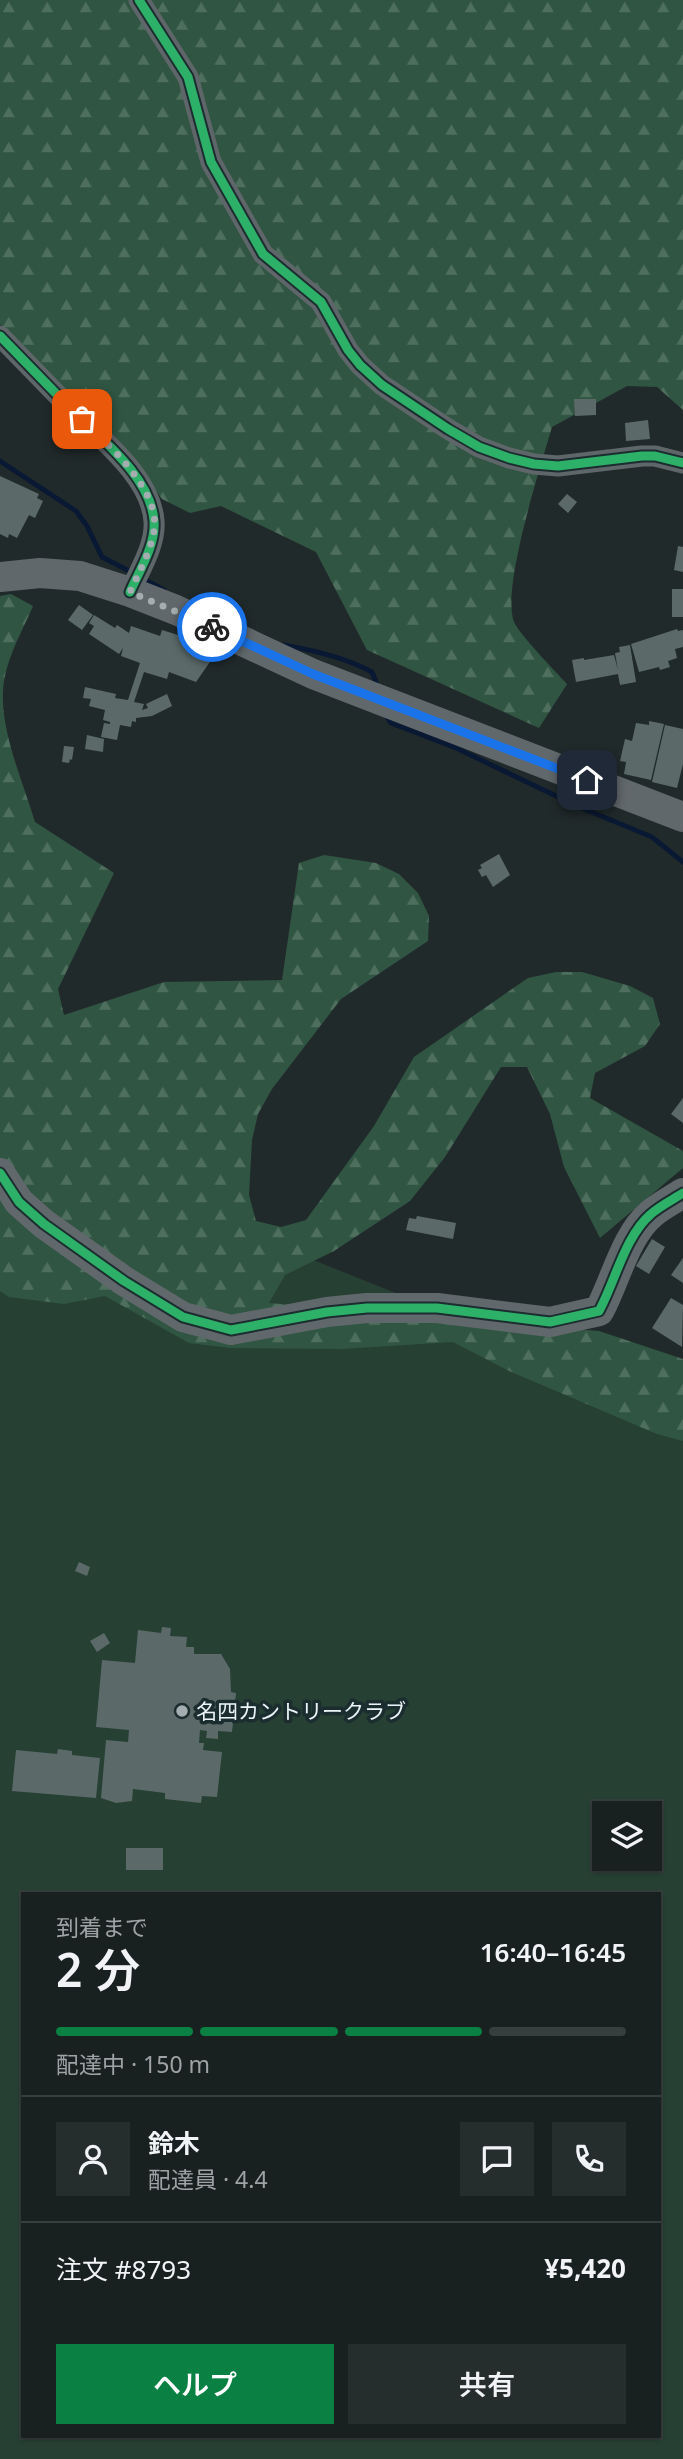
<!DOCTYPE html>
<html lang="ja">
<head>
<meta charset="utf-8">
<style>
  body { margin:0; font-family:"Noto Sans","Noto Sans JP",sans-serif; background:#262d2d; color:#f1f3f6; height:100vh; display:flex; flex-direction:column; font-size:26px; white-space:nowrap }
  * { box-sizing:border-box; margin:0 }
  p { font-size:23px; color:#9fa3a5 }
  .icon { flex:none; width:38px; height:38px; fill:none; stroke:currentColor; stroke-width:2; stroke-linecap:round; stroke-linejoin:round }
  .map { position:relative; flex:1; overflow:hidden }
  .drawer { position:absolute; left:21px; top:1892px; width:640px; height:546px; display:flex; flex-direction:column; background:#192020; border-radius:0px; box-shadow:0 2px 5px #0004,0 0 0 2px #373e3e }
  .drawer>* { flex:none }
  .buttons { position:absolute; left:592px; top:1801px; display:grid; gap:14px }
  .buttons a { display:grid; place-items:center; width:70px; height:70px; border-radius:0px; background:#192020; box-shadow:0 2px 5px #0004,0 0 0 2px #373e3e; font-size:35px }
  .pin { position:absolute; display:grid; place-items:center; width:60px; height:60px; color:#fff; margin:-30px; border-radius:14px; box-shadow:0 4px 10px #0006 }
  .courier { position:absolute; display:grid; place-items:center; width:70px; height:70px; margin:-35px; border:5px solid #1a73e8; border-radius:50%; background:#fff; color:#222; box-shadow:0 2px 9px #0007 }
  .head em { font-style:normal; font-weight:600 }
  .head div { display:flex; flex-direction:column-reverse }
  .head { display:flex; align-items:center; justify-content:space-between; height:119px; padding:0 35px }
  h1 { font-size:46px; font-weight:600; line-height:52px }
  .bar { display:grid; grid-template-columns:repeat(4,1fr); gap:10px 7px; align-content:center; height:84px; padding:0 35px }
  .bar i { height:9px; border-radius:5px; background:#373e3e }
  .bar .selected { background:#0b8043 }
  .bar p { grid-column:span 4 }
  .line { display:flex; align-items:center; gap:18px; padding:0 35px; border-top:2px solid #373e3e }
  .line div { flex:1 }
  .round { display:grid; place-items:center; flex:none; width:74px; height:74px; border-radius:0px; background:#262d2d }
  .action { display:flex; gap:14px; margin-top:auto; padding:14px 35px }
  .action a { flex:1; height:80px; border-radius:0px; background:#0b8043; color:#fff; font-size:28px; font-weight:600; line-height:80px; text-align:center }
  .action a+a { background:#262d2d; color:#f1f3f6 }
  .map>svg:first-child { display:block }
</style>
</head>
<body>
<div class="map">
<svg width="683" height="2459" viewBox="0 0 683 2459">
  <defs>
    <pattern id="forest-firs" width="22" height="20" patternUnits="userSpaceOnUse" patternTransform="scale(1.75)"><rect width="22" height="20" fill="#305542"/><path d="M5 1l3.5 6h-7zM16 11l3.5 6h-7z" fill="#4e6e5e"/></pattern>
  </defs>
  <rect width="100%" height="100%" fill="#212a2b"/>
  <path fill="#264034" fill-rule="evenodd" d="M 0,1078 L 166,1201 L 683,1408 L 683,2459 L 0,2459 ZM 604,1813 L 649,1813 L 649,1858 L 604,1858 ZM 23,1894 L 660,1894 L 660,2436 L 23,2436 Z"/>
  <path fill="url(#forest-firs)" d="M 0,0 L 683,0 L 683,410 L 657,387 L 627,386 L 552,427 C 541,466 501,588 514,622 C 519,634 556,672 567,684 L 539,728 L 367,650 L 316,552 L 221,506 L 190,513 L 162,499 L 117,440 L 0,324 Z
    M 11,594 L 33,606 C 22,632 4,662 3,692 C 1,733 23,782 35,822 L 114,873 L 58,989 L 64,1015 L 164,982 L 282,980 L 299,863 L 324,855 L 376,863 L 399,874 L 418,893 L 429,916 L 428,941 L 341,999 L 272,1089 L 258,1114 L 252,1140 L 249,1195 L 256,1221 L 281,1227 L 306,1220 L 374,1126 L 414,1057 L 528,978 L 556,972 L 582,972 L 630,986 L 653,998 L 660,1024 L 645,1046 L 595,1073 L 590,1098 L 683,1151 L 683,1168 L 600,1238 L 564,1167 L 550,1114 L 527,1067 L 501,1067 L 445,1157 L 410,1201 L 334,1251 L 285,1275 L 269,1303 L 599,1331 L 683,1359 L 683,1441 L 657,1434 L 509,1371 L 453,1342 L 341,1349 L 230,1348 L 189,1343 L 105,1296 L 64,1304 L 9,1297 L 0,1291 L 0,596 Z"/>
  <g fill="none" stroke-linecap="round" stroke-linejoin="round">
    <path stroke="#0a1933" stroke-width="5" d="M 0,461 L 76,511 L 87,526 L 102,557 L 133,573
      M 142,578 L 164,590
      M 284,645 C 315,651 344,657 372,672 L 378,687
      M 385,714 L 391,723 L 456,748 L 577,806 L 652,837 L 683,862"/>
  </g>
  <path fill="#5b6a69" d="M 574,399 L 596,399 L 596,415 L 575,416 Z
    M 648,420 L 650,439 L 626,441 L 625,423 Z
    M 0,476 L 39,494 L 37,498 L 43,501 L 35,518 L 29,515 L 17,538 L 9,534 L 8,538 L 0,534 Z
    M 567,494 L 577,502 L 568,513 L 558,504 Z
    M 678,546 L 683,547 L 683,572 L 674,570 Z
    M 672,589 L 683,589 L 683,617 L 672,617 Z
    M 79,605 L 93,615 L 82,630 L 68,620 Z
    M 94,615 L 115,628 L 117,625 L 129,633 L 131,626 L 160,636 L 162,630 L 197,641 L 195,645 L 201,647 L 199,651 L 214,656 L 196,682 L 169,672 L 167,679 L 144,672 L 134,702 L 144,704 L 142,710 L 148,708 L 146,704 L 167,694 L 172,706 L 152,716 L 136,718 L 136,722 L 132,721 L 131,727 L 120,725 L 117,740 L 101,737 L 104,723 L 110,724 L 110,722 L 103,720 L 105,710 L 89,706 L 91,699 L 83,698 L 85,687 L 116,694 L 115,698 L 128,700 L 140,663 L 121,656 L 123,648 L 119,654 L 89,634 L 94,626 L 89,623 Z
    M 677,629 L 678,631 L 683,630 L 683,647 L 675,649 L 677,658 L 668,661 L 670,667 L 660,670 L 659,667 L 639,672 L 631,644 Z
    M 630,645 L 636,682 L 620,685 L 618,674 L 576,682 L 572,660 L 584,658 L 584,660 L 614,655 L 618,670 L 615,653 L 620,652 L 619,647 Z
    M 649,721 L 664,724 L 651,780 L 624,774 L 626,762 L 620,761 L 625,739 L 632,741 L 636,723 L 649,725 Z
    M 665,725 L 683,729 L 683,764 L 677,788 L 652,782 Z
    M 87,735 L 104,739 L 103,752 L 85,749 Z
    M 64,746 L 74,747 L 72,760 L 70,759 L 69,763 L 62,762 Z
    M 499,854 L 510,875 L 493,887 L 486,875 L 482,877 L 478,870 L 482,868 L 480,865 Z
    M 683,1098 L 683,1123 L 671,1114 Z
    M 417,1216 L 456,1223 L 453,1239 L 406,1230 L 409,1218 L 416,1219 Z
    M 652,1239 L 665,1247 L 649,1274 L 636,1266 Z
    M 683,1258 L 683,1283 L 671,1275 Z
    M 671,1298 L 683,1305 L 682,1347 L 652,1328 Z
    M 79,1562 L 90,1567 L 87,1576 L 75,1571 Z
    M 162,1627 L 171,1628 L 170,1636 L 187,1637 L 186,1647 L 194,1647 L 194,1654 L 221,1654 L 230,1669 L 231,1692 L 236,1693 L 232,1732 L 218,1731 L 218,1739 L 206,1738 L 207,1731 L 200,1730 L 199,1743 L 204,1743 L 203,1750 L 222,1752 L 217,1797 L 202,1796 L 201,1803 L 165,1799 L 165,1793 L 133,1789 L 132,1801 L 116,1803 L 101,1798 L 106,1740 L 128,1742 L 129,1730 L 96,1727 L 102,1660 L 135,1663 L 138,1630 L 161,1633 Z
    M 104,1633 L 110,1643 L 97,1652 L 90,1641 Z
    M 58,1749 L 72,1751 L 72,1755 L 100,1758 L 96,1798 L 12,1791 L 16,1750 L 57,1754 Z
    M 126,1848 L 163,1848 L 163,1870 L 126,1870 Z"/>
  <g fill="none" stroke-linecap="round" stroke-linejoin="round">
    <path stroke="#5f666a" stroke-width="21" d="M 139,0 L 188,77 L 211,162 L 263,254 L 321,302 L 348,350 L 360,365 L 382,385 L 448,429 L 479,447 L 509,458 L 534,464 L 558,466 L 642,456 L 655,456 L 683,463
      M 0,336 C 24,361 48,385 72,410 C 101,439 151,477 154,521 C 156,545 139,571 130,592"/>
    <path stroke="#61686c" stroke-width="30" d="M 0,577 L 40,573 L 80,576 L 130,592 L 176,610 L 313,674 L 683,817
      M 0,1173 L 19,1202 L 44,1224 L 124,1281 L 183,1317 L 231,1330 L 327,1312 L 367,1308 L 437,1308 L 550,1322 L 599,1311 C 615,1282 625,1236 651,1214 C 660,1206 672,1200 683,1193"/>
    <defs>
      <path id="cycleway" d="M 139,0 L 188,77 L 211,162 L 263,254 L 321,302 L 348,350 L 360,365 L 382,385 L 448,429 L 479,447 L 509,458 L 534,464 L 558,466 L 642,456 L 655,456 L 683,463
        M 0,336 C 24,361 48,385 72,410 C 101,439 151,477 154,521 C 156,545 139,571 130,592
        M 0,1173 L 19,1202 L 44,1224 L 124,1281 L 183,1317 L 231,1330 L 327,1312 L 367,1308 L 437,1308 L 550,1322 L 599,1311 C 615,1282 625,1236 651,1214 C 660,1206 672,1200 683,1193"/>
    </defs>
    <use href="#cycleway" stroke="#1c2d30" stroke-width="13"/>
    <use href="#cycleway" stroke="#2db169" stroke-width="9"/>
  </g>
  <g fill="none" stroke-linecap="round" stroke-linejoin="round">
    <path stroke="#a4adaf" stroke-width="7" stroke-dasharray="0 12.6" d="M 82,419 C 108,445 161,490 154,531 C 150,553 139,572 130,592 L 212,627"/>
    <path stroke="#1a73e8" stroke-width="9" d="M 212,627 L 313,674 L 587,780"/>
  </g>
  <circle fill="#a4adaf" stroke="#1c2d30" stroke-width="2.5" cx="182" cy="1711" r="7"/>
  <g text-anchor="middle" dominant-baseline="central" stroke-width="7" stroke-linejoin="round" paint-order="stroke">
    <g font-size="21" fill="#eaf4f6" stroke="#1c2d30" text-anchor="start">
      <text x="196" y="1711">名四カントリークラブ</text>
    </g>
  </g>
</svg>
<div class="buttons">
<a><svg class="icon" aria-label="layers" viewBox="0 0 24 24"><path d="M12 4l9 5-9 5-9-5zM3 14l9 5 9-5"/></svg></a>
</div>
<div class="pin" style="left:82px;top:419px;background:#ea580c"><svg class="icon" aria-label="bag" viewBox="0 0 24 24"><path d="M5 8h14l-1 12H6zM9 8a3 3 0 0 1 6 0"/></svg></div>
<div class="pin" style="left:587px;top:780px;background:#1f2937"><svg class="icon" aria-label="home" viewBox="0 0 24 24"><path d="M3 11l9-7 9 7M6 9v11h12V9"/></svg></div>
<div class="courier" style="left:212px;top:627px"><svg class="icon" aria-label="bike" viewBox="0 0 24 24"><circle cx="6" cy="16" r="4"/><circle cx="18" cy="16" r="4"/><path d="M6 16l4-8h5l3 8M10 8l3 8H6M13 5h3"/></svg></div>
<section class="drawer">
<div class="head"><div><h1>2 分</h1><p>到着まで</p></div><em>16:40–16:45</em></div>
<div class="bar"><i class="selected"></i><i class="selected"></i><i class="selected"></i><i></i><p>配達中 · 150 m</p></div>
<div class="line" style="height:126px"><a class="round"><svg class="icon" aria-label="person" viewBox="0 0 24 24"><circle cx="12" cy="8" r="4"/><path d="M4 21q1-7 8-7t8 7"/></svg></a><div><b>鈴木</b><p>配達員 · 4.4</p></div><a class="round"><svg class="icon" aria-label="chat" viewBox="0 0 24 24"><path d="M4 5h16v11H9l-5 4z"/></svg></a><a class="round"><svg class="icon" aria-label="phone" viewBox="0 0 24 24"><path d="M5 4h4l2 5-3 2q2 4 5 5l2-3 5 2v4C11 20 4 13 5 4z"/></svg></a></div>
<div class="line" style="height:91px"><div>注文 #8793</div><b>¥5,420</b></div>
<div class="action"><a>ヘルプ</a><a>共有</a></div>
</section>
</div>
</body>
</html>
